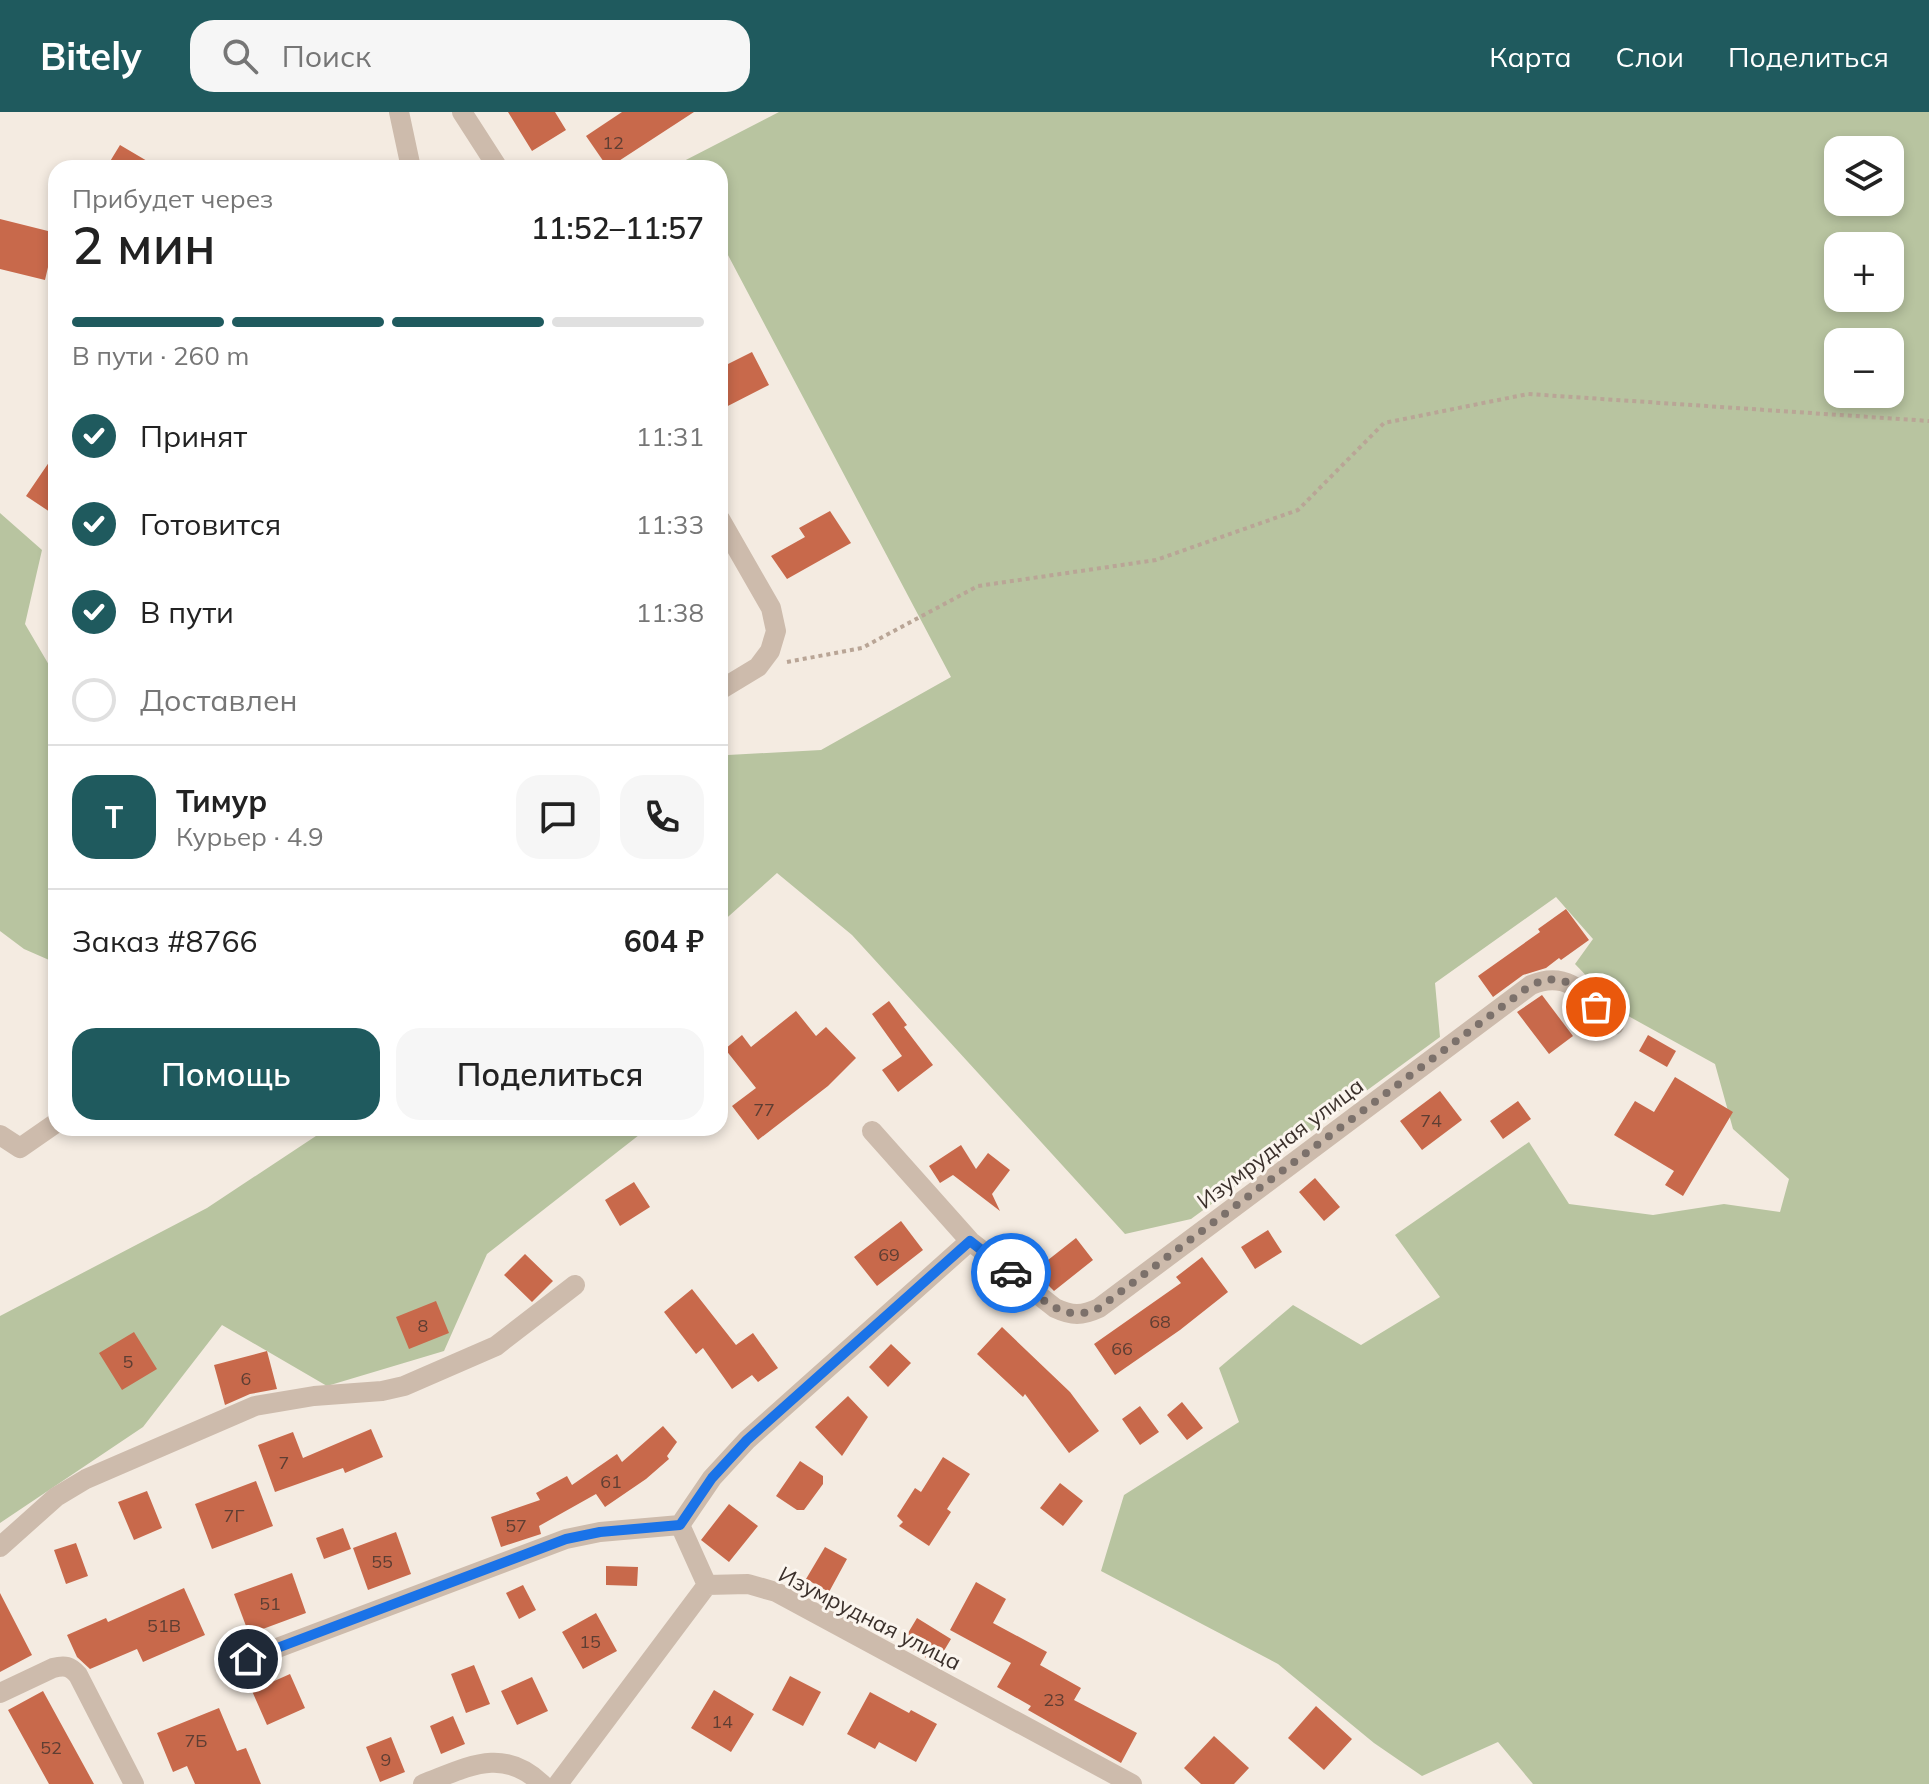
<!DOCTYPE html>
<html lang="ru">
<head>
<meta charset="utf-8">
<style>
  body { margin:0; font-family:Mulish,sans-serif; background:#f6f6f6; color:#222; height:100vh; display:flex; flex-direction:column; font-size:30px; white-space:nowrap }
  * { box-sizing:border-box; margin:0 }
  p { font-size:26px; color:#767676 }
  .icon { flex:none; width:44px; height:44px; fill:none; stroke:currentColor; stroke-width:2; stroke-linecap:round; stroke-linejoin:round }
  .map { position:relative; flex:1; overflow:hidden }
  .side { position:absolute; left:48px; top:48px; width:680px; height:976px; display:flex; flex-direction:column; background:#fff; border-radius:24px; box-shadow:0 4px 12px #0003 }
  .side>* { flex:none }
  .controls { position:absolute; left:1824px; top:24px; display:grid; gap:16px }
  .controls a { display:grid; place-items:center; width:80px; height:80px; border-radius:16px; background:#fff; box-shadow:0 4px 12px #0003; font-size:40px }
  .pin { position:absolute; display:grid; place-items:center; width:68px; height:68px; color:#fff; margin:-34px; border:4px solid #fff; border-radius:50%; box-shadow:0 2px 8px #0007 }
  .courier { position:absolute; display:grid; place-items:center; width:80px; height:80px; margin:-40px; border:6px solid #1a73e8; border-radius:50%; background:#fff; color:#222; box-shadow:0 2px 10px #0007 }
  .summary em { font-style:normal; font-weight:600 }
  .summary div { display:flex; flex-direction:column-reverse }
  .summary { display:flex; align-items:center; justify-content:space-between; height:136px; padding:0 24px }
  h1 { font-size:52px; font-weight:600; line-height:60px }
  .bar { display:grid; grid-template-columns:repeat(4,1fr); gap:12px 8px; align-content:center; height:96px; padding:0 24px }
  .bar i { height:10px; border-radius:6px; background:#e0e0e0 }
  .bar .current { background:#1f5a5e }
  .bar p { grid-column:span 4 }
  .line { display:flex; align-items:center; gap:20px; padding:0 24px; border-top:2px solid #e0e0e0 }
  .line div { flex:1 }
  .round { display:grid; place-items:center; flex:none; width:84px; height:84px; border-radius:24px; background:#f6f6f6 }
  ol { padding:0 24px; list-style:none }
  li { display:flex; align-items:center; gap:24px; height:88px }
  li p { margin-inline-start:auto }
  li .icon { padding:8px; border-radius:50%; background:#1f5a5e; color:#fff; stroke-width:4 }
  li:last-child { color:#767676 }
  li i { width:44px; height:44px; border:4px solid #e0e0e0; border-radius:50% }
  .action { display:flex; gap:16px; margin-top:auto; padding:16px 24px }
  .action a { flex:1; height:92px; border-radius:24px; background:#1f5a5e; color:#fff; font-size:32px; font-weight:600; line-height:92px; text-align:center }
  .action a+a { background:#f6f6f6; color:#222 }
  header { display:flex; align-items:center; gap:48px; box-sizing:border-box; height:112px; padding:0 40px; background:#1f5a5e; color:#fff }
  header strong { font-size:38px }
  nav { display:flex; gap:44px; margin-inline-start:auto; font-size:28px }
  .search { width:560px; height:72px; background:#f6f6f6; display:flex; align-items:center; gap:20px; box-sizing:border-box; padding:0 28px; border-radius:24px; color:#767676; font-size:30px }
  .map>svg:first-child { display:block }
</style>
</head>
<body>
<header>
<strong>Bitely</strong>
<div class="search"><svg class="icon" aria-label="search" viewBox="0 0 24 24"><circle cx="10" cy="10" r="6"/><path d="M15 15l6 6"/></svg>Поиск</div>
<nav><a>Карта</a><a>Слои</a><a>Поделиться</a></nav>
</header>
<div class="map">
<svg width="1929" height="1672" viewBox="0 0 1929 1672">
  <rect width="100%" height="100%" fill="#f4ebe1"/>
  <path fill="#b8c4a0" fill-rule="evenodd" d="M 779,0 L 1929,0 L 1929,1672 L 1533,1672 L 1498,1630 L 1422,1664 L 1374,1631 L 1278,1552 L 1101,1459 L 1124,1383 L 1239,1310 L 1219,1256 L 1293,1193 L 1361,1233 L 1440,1185 L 1395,1123 L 1529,1030 L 1569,1092 L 1653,1103 L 1724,1092 L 1780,1100 L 1789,1067 L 1733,1017 L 1715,952 L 1621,900 L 1575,852 L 1593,827 L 1556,785 L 1435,871 L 1440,925 L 1191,1107 L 1125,1122 L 852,823 L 777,761 L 720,812 L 720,660 L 728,643 L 821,638 L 951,565 L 720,128 L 720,56 L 682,56 L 680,51 ZM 1838,38 L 1890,38 L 1890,90 L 1838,90 ZM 1838,134 L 1890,134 L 1890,186 L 1838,186 ZM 1838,230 L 1890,230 L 1890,282 L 1838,282 Z
    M 0,401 L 42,438 L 25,512 L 56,565 L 56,851 L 24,837 L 0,819 Z
    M 328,1016 L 648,1016 L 487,1142 L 444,1239 L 327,1274 L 222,1213 L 143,1315 L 0,1411 L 0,1204 L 207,1096 Z"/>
  <path fill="#c8694b" d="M 508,0 L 555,0 L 566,18 L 532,39 Z
    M 622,0 L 694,0 L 608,56 L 586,24 Z
    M 120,33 L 159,56 L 106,56 Z
    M 0,107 L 56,121 L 45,168 L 0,157 Z
    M 752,240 L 769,273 L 720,298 L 720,256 Z
    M 56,340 L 56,404 L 26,384 Z
    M 830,399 L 851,431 L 787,467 L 771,444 L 805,425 L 799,416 Z
    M 1566,797 L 1589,828 L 1561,848 L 1559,846 L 1546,856 L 1523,863 L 1493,885 L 1478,864 L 1540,820 L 1538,817 Z
    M 1542,883 L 1573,924 L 1549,942 L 1517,900 Z
    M 889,889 L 907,913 L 904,915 L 933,953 L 898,980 L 882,958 L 902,944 L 872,902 Z
    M 796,899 L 816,924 L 826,915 L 856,946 L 828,974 L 758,1028 L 732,994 L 756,976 L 725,937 L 742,923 L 751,935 Z
    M 1648,923 L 1676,939 L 1667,955 L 1639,939 Z
    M 1675,965 L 1733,1000 L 1683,1084 L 1665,1073 L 1674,1059 L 1614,1023 L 1635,989 L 1654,1000 Z
    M 1440,979 L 1462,1008 L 1422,1038 L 1400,1009 Z
    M 1518,989 L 1531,1007 L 1503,1027 L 1490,1009 Z
    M 961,1033 L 976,1057 L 988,1041 L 1010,1058 L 992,1082 L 1000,1099 L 953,1063 L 940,1071 L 929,1054 Z
    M 1315,1066 L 1340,1095 L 1324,1109 L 1299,1080 Z
    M 634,1070 L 650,1095 L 620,1114 L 605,1088 Z
    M 901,1109 L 923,1138 L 877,1174 L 854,1145 Z
    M 1268,1118 L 1282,1140 L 1255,1157 L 1241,1135 Z
    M 1076,1126 L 1093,1148 L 1054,1179 L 1034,1159 Z
    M 525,1142 L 553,1169 L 532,1190 L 504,1163 Z
    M 1202,1145 L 1228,1180 L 1180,1218 L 1115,1263 L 1094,1232 L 1181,1171 L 1176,1165 Z
    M 692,1177 L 736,1233 L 753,1221 L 778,1256 L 758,1270 L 752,1263 L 732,1277 L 703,1236 L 696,1242 L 664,1200 Z
    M 436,1189 L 449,1221 L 409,1237 L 396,1205 Z
    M 1002,1215 L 1070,1280 L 1099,1319 L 1069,1341 L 1025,1282 L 1023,1285 L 977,1242 Z
    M 134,1220 L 157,1257 L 122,1278 L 99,1241 Z
    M 891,1232 L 911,1251 L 888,1275 L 869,1255 Z
    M 267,1239 L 277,1277 L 250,1282 L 225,1293 L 214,1253 Z
    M 848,1284 L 868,1305 L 842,1344 L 815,1315 Z
    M 1182,1290 L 1203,1316 L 1187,1328 L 1167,1303 Z
    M 1140,1294 L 1159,1320 L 1140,1333 L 1122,1307 Z
    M 663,1314 L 677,1330 L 667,1344 L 669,1347 L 646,1367 L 605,1395 L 596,1382 L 539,1414 L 541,1422 L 501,1435 L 491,1405 L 540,1388 L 536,1381 L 567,1364 L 572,1373 L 617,1342 L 622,1350 Z
    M 371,1317 L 383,1345 L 345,1361 L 343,1356 L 275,1380 L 258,1333 L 293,1320 L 303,1346 Z
    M 943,1345 L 970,1362 L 947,1397 L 951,1400 L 929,1434 L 899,1414 L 903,1410 L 897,1404 L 915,1376 L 921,1380 Z
    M 800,1349 L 823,1364 L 823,1372 L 804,1398 L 797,1398 L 776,1384 Z
    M 256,1369 L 273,1414 L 212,1437 L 195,1392 Z
    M 1060,1371 L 1083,1389 L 1063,1414 L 1040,1396 Z
    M 147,1379 L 162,1416 L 134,1428 L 118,1390 Z
    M 729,1392 L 758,1414 L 729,1450 L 701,1428 Z
    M 343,1416 L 351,1437 L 324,1447 L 316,1426 Z
    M 396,1420 L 411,1462 L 368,1478 L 353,1436 Z
    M 76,1431 L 88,1464 L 66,1472 L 54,1438 Z
    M 825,1435 L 847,1447 L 829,1480 L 806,1467 Z
    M 606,1454 L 638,1455 L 637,1474 L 606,1473 Z
    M 292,1461 L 306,1501 L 249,1522 L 234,1482 Z
    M 976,1470 L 1006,1487 L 993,1511 L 1047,1540 L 1040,1553 L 1081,1576 L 1074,1588 L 1137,1621 L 1121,1651 L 1028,1598 L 1031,1594 L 997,1575 L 1011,1551 L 950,1518 Z
    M 523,1473 L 536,1498 L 519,1507 L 506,1481 Z
    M 184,1476 L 205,1523 L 143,1550 L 137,1537 L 90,1557 L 77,1545 L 67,1523 L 106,1506 L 108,1510 Z
    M 0,1481 L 32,1543 L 0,1560 Z
    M 596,1501 L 617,1539 L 583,1557 L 562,1520 Z
    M 917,1506 L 951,1527 L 936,1552 L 902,1531 Z
    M 474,1553 L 490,1592 L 466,1601 L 451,1562 Z
    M 290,1562 L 305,1596 L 267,1613 L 252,1579 Z
    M 790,1564 L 821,1580 L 803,1614 L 772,1598 Z
    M 532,1565 L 548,1599 L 517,1613 L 501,1579 Z
    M 714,1578 L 754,1602 L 731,1640 L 691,1616 Z
    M 43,1579 L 94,1672 L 49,1672 L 8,1598 Z
    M 870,1580 L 909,1601 L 911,1598 L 937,1612 L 916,1650 L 879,1630 L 875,1637 L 847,1622 Z
    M 1316,1594 L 1352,1627 L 1324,1658 L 1288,1626 Z
    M 219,1596 L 237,1639 L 246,1636 L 261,1672 L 195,1672 L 187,1654 L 173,1660 L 157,1621 Z
    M 453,1604 L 465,1632 L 441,1642 L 430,1614 Z
    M 1214,1624 L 1249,1656 L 1234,1672 L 1201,1672 L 1184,1656 Z
    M 391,1625 L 405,1660 L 380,1670 L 366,1635 Z"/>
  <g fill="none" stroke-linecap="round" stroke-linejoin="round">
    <path stroke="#b9a596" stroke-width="4" stroke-dasharray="4 4" stroke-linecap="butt" d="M 787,550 L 862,536 L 978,474 L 1156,448 L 1298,398 L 1384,311 L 1528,282 L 1929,309"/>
    <path stroke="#cdbbac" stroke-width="20" d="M 399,0 L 411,56
      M 462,0 L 498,56
      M 720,407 L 771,496 L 776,519 L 770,539 L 758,555 L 720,578
      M 872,1019 L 970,1129 L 1055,1196 C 1072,1204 1082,1204 1099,1196 L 1531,873 C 1571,856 1588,887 1614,913
      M 0,1023 L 20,1036 L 56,1011
      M 680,1413 L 707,1473 L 748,1472 L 776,1480 L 1132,1672
      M 0,1435 L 56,1385 L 86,1367 L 255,1294 L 314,1284 L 382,1279 L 404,1274 L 496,1234 L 575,1173
      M 248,1547 L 566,1427 L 600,1420 L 680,1413 L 712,1366 L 747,1328 L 970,1129
      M 0,1581 L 53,1556 C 65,1553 70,1554 78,1563 L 134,1672
      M 423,1672 C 468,1655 502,1634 542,1672
      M 558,1672 L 707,1473"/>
  </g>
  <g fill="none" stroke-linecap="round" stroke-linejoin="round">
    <path stroke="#7c716b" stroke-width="8" stroke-dasharray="0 14.4" d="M 1011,1161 C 1039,1183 1062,1214 1099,1196 L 1531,873 C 1563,859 1574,873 1596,895"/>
    <path stroke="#1a73e8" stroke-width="10" d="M 248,1547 L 566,1427 L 600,1420 L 680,1413 L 712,1366 L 747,1328 L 970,1129 L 1011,1161"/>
  </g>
  <g text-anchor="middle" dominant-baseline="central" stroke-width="6" stroke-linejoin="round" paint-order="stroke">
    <g font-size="18" fill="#5e3e33">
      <text x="613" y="30">12</text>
      <text x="764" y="997">77</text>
      <text x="1431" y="1008">74</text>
      <text x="889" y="1142">69</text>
      <text x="1160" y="1209">68</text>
      <text x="423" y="1213">8</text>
      <text x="1122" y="1236">66</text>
      <text x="128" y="1249">5</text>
      <text x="246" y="1266">6</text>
      <text x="284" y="1350">7</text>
      <text x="611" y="1369">61</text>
      <text x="234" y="1403">7Г</text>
      <text x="516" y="1413">57</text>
      <text x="382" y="1449">55</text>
      <text x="270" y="1491">51</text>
      <text x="164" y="1513">51В</text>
      <text x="590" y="1529">15</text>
      <text x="1054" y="1587">23</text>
      <text x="722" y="1609">14</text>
      <text x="196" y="1628">7Б</text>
      <text x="51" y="1635">52</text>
      <text x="386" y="1647">9</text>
    </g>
    <g font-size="22" fill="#3b302b" stroke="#fbf5ee">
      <text transform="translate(1280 1031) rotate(-37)">Изумрудная улица</text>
      <text transform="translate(870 1506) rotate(27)">Изумрудная улица</text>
    </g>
  </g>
</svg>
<div class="controls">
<a><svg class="icon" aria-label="layers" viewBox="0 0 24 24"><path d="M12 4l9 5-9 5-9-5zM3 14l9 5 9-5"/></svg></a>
<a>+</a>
<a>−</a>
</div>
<div class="pin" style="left:1596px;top:895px;background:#ea580c"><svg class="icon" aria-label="bag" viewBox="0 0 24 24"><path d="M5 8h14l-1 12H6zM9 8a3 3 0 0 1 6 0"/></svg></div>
<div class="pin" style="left:248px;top:1547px;background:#1f2937"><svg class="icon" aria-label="home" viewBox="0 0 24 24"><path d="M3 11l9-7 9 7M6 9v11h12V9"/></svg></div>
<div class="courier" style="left:1011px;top:1161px"><svg class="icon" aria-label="car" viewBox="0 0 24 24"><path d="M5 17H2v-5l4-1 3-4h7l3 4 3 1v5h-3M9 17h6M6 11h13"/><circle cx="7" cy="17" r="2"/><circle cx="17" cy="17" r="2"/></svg></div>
<section class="side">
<div class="summary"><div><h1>2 мин</h1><p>Прибудет через</p></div><em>11:52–11:57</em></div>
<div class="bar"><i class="current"></i><i class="current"></i><i class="current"></i><i></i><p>В пути · 260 m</p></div>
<ol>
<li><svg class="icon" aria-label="check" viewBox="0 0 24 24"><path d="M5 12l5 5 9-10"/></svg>Принят<p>11:31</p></li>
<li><svg class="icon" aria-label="check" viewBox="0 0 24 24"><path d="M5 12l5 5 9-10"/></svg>Готовится<p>11:33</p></li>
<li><svg class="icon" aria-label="check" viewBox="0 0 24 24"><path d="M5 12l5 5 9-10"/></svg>В пути<p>11:38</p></li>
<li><i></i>Доставлен</li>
</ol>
<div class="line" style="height:144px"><b class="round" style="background:#1f5a5e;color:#fff">Т</b><div><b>Тимур</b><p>Курьер · 4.9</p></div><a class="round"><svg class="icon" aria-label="chat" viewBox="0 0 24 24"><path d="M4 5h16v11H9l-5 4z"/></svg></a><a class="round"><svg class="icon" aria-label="phone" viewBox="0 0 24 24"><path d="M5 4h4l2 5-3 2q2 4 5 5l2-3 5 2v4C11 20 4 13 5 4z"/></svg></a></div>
<div class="line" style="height:104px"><div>Заказ #8766</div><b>604 ₽</b></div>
<div class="action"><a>Помощь</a><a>Поделиться</a></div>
</section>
</div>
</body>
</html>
